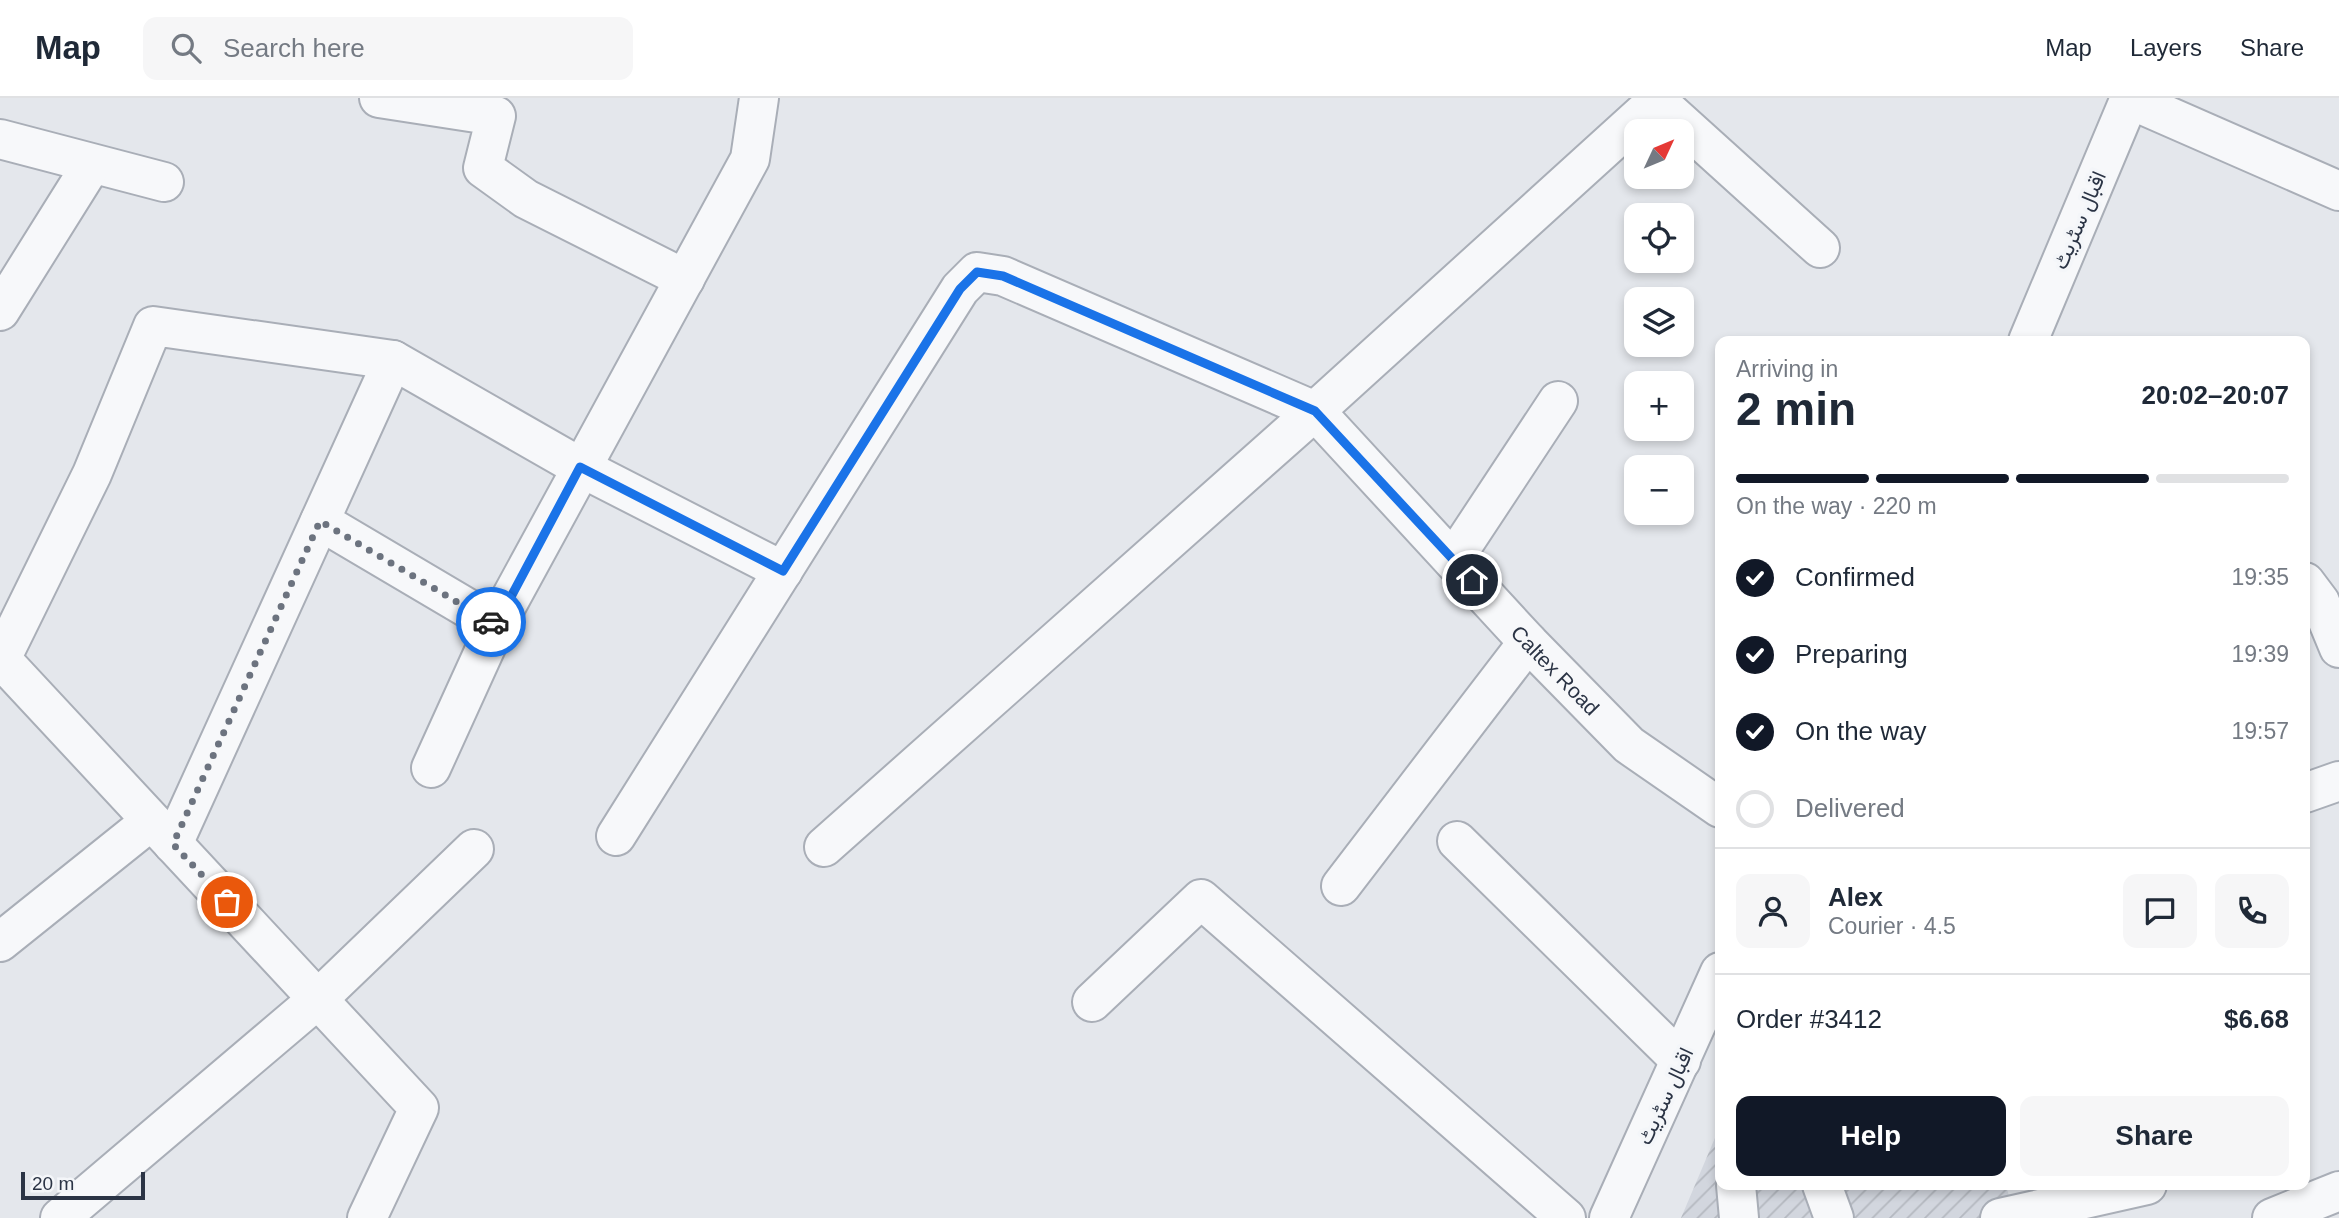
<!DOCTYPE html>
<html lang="en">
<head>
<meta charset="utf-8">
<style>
  body { margin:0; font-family:Helvetica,Vazirmatn,sans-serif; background:#f6f6f7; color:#1f2937; height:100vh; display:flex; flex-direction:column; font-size:26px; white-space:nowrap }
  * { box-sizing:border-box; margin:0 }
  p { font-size:23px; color:#747a83 }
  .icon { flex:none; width:38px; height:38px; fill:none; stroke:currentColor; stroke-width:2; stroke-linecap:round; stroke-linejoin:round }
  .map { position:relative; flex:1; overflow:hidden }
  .side { position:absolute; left:1715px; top:238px; width:595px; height:854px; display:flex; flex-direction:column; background:#fff; border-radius:14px; box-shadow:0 4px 10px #0003 }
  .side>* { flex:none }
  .needle { width:46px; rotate:46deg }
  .controls { position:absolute; left:1624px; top:21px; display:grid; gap:14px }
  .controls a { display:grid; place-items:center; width:70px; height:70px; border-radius:14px; background:#fff; box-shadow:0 4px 10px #0003; font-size:35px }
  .scale { position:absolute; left:21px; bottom:18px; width:124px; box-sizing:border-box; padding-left:7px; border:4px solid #2b3445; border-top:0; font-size:19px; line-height:24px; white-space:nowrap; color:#2b3445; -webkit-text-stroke:5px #f4f6f9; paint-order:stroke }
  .pin { position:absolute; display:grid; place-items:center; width:60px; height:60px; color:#fff; margin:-30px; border:4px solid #fff; border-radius:50%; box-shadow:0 2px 7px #0007 }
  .courier { position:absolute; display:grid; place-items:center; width:70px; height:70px; margin:-35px; border:5px solid #1a73e8; border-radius:50%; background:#fff; color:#222; box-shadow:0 2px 9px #0007 }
  .overview em { font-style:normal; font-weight:700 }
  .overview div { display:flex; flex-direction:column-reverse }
  .overview { display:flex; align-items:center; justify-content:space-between; height:119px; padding:0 21px }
  h1 { font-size:46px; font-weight:700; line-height:52px }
  .bar { display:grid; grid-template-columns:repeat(4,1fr); gap:10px 7px; align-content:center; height:84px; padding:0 21px }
  .bar i { height:9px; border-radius:5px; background:#e0e1e3 }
  .bar .current { background:#111827 }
  .bar p { grid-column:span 4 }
  .line { display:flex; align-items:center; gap:18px; padding:0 21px; border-top:2px solid #e0e1e3 }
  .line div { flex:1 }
  .round { display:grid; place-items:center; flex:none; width:74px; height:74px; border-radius:14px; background:#f6f6f7 }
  ol { padding:0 21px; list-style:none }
  li { display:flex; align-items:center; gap:21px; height:77px }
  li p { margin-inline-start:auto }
  li .icon { padding:7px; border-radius:50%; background:#111827; color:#fff; stroke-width:4 }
  li:last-child { color:#747a83 }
  li i { width:38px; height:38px; border:4px solid #e0e1e3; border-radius:50% }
  .cta { display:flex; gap:14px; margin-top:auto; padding:14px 21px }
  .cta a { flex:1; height:80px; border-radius:14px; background:#111827; color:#fff; font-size:28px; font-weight:700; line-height:80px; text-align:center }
  .cta a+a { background:#f6f6f7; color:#1f2937 }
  header { display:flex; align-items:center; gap:42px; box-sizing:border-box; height:98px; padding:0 35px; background:#fff; border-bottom:2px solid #e0e1e3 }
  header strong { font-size:33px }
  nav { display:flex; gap:38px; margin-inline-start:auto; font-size:24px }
  .search { width:490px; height:63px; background:#f6f6f7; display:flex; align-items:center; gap:18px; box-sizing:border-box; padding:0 24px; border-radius:14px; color:#747a83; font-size:26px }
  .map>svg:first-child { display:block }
</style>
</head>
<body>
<header>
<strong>Map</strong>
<div class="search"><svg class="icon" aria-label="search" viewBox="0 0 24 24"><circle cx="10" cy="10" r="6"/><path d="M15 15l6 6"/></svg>Search here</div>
<nav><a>Map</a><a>Layers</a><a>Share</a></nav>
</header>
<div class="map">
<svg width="2339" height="1120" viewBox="0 0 2339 1120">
  <defs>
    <pattern id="industrial-furrows" width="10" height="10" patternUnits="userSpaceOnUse" patternTransform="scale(1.75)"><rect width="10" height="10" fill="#d2d6de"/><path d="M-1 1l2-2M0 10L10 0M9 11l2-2" fill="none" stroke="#b4b8c0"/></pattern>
  </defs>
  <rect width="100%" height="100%" fill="#e4e7ec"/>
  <path fill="url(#industrial-furrows)" d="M 1720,1028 L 1720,1087 L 2006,1087 L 2015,1120 L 1681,1120 Z"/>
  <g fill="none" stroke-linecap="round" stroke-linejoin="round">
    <defs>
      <g id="minor">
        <path d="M 379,0 L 496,18 L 483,70 L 526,101 L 685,181"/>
        <path d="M 1654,0 L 1820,150"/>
        <path d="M 2129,1 L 2339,93"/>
        <path d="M 0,41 L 164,84"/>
        <path d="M 0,213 L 92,66"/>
        <path d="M 2028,243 L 2130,0"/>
        <path d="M 320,423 L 496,527"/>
        <path d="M 1453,462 L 1558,303"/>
        <path d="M 2305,484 L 2320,504 L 2339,550"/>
        <path d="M 2,562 L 419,1010 L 367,1120"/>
        <path d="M 0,563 L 92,376 L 153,228 L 393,262 L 580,369 L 783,473"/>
        <path d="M 431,670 L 496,527 L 750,61 L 759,0"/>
        <path d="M 2305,695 L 2339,683"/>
        <path id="s1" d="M 616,738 L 960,191 L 977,174 L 1003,178 L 1315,313 L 1528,544 L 1629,647 L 1720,710"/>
        <path d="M 1457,743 L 1681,963"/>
        <path d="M 173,746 L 393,262"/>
        <path d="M 824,749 L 1315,313 L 1660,0"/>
        <path d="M 1341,788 L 1528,544"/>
        <path d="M 0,844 L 151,723"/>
        <path d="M 1092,904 L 1201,801 L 1566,1120"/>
        <path d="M 1736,1087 L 1739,1120"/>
        <path d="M 1822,1087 L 1834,1120"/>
        <path d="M 60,1120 L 318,901 L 474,751"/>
        <path d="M 1609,1120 L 1720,874"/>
        <path d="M 2000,1120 L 2147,1087"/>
        <path d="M 2272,1120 L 2339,1093"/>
      </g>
    </defs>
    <use href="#minor" stroke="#a9aeb7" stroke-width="42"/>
    <use href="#minor" stroke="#f7f8fa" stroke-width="38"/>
  </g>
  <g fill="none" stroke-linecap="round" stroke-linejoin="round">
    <path stroke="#6c737f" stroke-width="7" stroke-dasharray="0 12.6" d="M 227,804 L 173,746 L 320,423 L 491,524"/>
    <path stroke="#1a73e8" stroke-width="9" d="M 491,524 L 496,527 L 580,369 L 783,473 L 960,191 L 977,174 L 1003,178 L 1315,313 L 1472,482"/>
  </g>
  <g text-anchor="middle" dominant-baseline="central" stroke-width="7" stroke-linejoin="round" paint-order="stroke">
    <g font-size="21" fill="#2b3445" stroke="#f4f6f9">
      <text transform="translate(2079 122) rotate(-67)">اقبال سٹریٹ</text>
      <text stroke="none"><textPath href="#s1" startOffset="1390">Caltex Road</textPath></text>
      <text transform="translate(1665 998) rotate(-65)">اقبال سٹریٹ</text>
    </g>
  </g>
</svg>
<div class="controls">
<a><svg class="needle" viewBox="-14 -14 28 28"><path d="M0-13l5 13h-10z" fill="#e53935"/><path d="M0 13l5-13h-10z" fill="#747a83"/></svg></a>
<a><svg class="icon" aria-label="locate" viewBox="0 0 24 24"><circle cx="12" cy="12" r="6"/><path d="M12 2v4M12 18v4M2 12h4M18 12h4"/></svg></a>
<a><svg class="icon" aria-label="layers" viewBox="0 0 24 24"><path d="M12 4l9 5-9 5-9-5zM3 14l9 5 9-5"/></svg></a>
<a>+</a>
<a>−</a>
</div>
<div class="scale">20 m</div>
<div class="pin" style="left:227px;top:804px;background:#ea580c"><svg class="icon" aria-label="bag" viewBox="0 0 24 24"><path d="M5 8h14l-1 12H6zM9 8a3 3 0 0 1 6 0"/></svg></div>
<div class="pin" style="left:1472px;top:482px;background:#1f2937"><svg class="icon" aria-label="home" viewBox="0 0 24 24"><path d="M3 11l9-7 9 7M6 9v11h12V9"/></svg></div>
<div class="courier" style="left:491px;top:524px"><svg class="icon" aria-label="car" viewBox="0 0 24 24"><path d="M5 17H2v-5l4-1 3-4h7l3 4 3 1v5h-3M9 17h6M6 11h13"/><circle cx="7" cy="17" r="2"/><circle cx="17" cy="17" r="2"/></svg></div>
<section class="side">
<div class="overview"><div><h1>2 min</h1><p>Arriving in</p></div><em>20:02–20:07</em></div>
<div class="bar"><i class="current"></i><i class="current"></i><i class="current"></i><i></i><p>On the way · 220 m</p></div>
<ol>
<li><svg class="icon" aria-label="check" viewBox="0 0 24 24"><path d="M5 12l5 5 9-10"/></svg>Confirmed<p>19:35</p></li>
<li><svg class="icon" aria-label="check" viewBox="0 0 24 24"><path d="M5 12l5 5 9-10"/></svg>Preparing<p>19:39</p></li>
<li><svg class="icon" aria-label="check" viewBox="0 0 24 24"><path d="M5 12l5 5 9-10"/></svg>On the way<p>19:57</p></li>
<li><i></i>Delivered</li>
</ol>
<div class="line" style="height:126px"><a class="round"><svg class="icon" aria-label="person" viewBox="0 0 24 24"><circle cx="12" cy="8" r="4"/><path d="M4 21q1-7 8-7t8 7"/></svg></a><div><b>Alex</b><p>Courier · 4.5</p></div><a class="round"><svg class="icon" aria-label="chat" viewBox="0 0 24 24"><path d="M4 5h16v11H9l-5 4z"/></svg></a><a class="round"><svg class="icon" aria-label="phone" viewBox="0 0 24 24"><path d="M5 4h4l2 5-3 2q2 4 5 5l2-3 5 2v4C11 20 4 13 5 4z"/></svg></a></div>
<div class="line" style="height:91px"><div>Order #3412</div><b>$6.68</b></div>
<div class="cta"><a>Help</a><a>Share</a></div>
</section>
</div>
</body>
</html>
